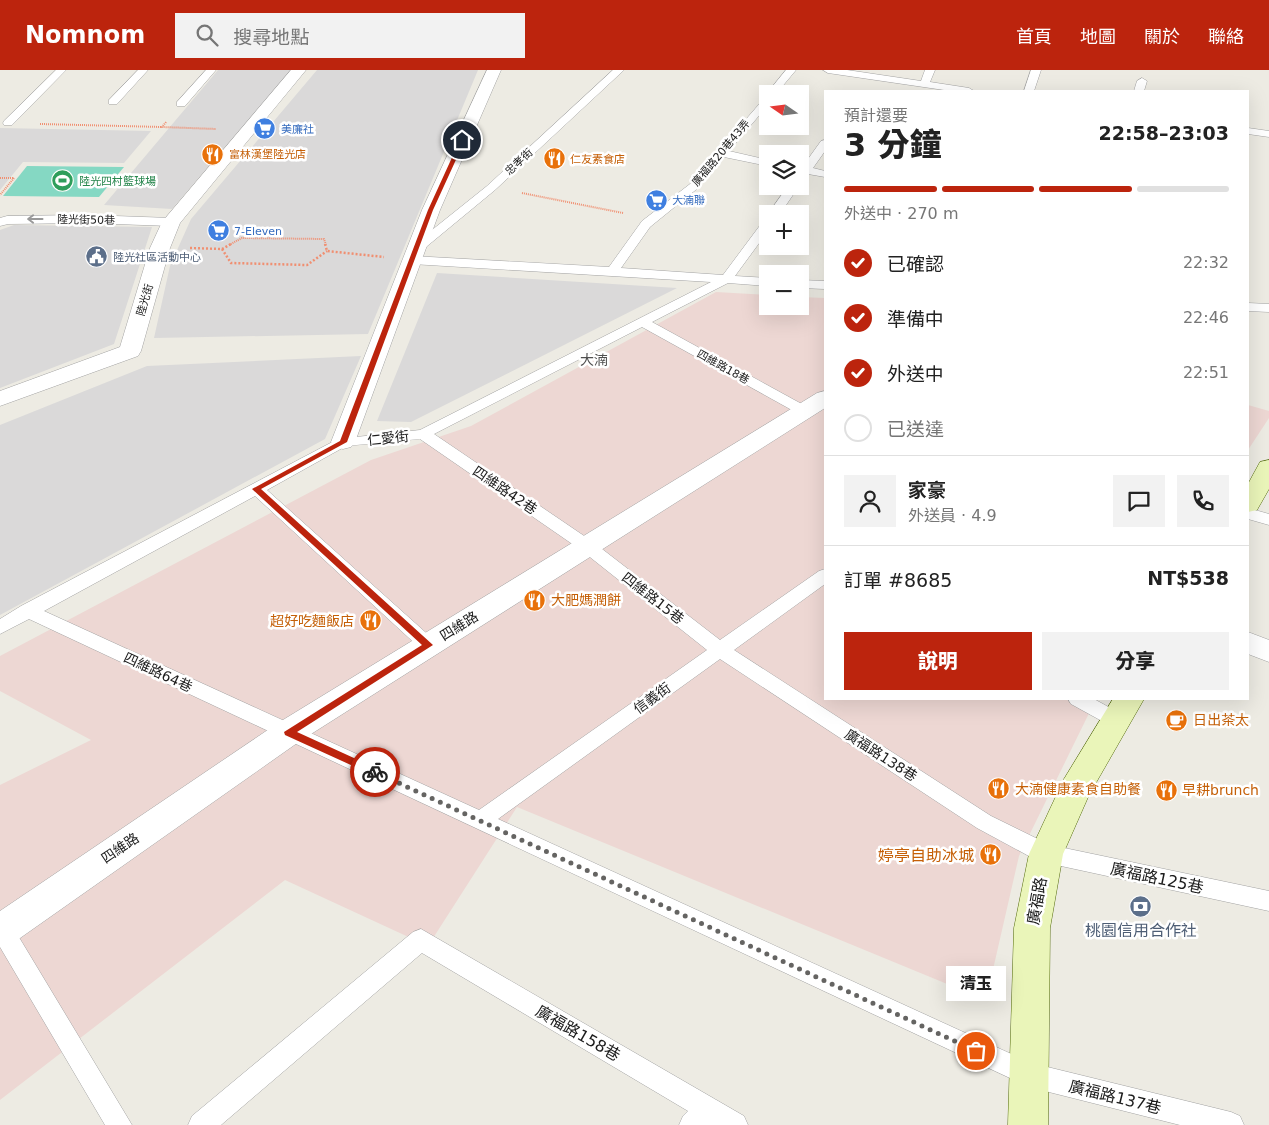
<!DOCTYPE html>
<html lang="zh-TW">
<head>
<meta charset="utf-8">
<style>
  body { margin:0; font-family:"DejaVu Sans","Noto Sans TC",sans-serif; background:#f2f2f2; color:#222; height:100vh; display:flex; flex-direction:column; font-size:19px; white-space:nowrap }
  * { box-sizing:border-box; margin:0 }
  p { font-size:16px; color:#767676 }
  .icon { flex:none; width:28px; height:28px; fill:none; stroke:currentColor; stroke-width:2; stroke-linecap:round; stroke-linejoin:round }
  .map { position:relative; flex:1; overflow:hidden }
  .panel { position:absolute; left:824px; top:20px; width:425px; height:610px; display:flex; flex-direction:column; background:#fff; border-radius:0px; box-shadow:0 5px 20px #0002 }
  .panel>* { flex:none }
  .needle { width:32px; rotate:284deg }
  .tools { position:absolute; left:759px; top:15px; display:grid; gap:10px }
  .tools a { display:grid; place-items:center; width:50px; height:50px; border-radius:0px; background:#fff; box-shadow:0 5px 20px #0002; font-size:25px }
  .pin { position:absolute; display:grid; place-items:center; width:42px; height:42px; color:#fff; margin:-21px; border:2px solid #fff; border-radius:50%; box-shadow:0 1px 5px #0007 }
  .courier { position:absolute; display:grid; place-items:center; width:50px; height:50px; margin:-25px; border:4px solid #bc240d; border-radius:50%; background:#fff; color:#222; box-shadow:0 1px 6px #0007 }
  .bubble { position:absolute; height:35px; border-radius:0px; background:#fff; box-shadow:0 5px 20px #0002; font-size:16px; font-weight:800; line-height:35px; text-align:center }
  .overview em { font-style:normal; font-weight:800 }
  .overview div { display:flex; flex-direction:column-reverse }
  .overview { display:flex; align-items:center; justify-content:space-between; height:85px; padding:0 20px }
  h1 { font-size:32px; font-weight:800; line-height:38px }
  .bar { display:grid; grid-template-columns:repeat(4,1fr); gap:8px 5px; align-content:center; height:60px; padding:0 20px }
  .bar i { height:6px; border-radius:4px; background:#e0e0e0 }
  .bar .on { background:#bc240d }
  .bar p { grid-column:span 4 }
  .line { display:flex; align-items:center; gap:12px; padding:0 20px; border-top:1px solid #e0e0e0 }
  .line div { flex:1 }
  .round { display:grid; place-items:center; flex:none; width:52px; height:52px; border-radius:0px; background:#f2f2f2 }
  ol { padding:0 20px; list-style:none }
  li { display:flex; align-items:center; gap:15px; height:55px }
  li p { margin-inline-start:auto }
  li .icon { padding:5px; border-radius:50%; background:#bc240d; color:#fff; stroke-width:4 }
  li:last-child { color:#767676 }
  li i { width:28px; height:28px; border:2px solid #e0e0e0; border-radius:50% }
  .primary-button { display:flex; gap:10px; margin-top:auto; padding:10px 20px }
  .primary-button a { flex:1; height:58px; border-radius:0px; background:#bc240d; color:#fff; font-size:20px; font-weight:800; line-height:58px; text-align:center }
  .primary-button a+a { background:#f2f2f2; color:#222 }
  header { display:flex; align-items:center; gap:30px; box-sizing:border-box; height:70px; padding:0 25px; background:#bc240d; color:#fff }
  header strong { font-size:24px }
  nav { display:flex; gap:28px; margin-inline-start:auto; font-size:18px }
  .search { width:350px; height:45px; background:#f2f2f2; display:flex; align-items:center; gap:12px; box-sizing:border-box; padding:0 18px; border-radius:0px; color:#767676; font-size:19px }
  .map>svg:first-child { display:block }
</style>
</head>
<body>
<header>
<strong>Nomnom</strong>
<div class="search"><svg class="icon" aria-label="search" viewBox="0 0 24 24"><circle cx="10" cy="10" r="6"/><path d="M15 15l6 6"/></svg>搜尋地點</div>
<nav><a>首頁</a><a>地圖</a><a>關於</a><a>聯絡</a></nav>
</header>
<div class="map">
<svg width="1269" height="1055" viewBox="0 0 1269 1055">
  <rect width="100%" height="100%" fill="#edebe3"/>
  <path fill="#dad9d9" d="M 218,0 L 291,0 L 172,139 L 104,135 Z
    M 317,0 L 478,0 L 368,264 L 154,268 L 170,196 L 191,149 Z
    M 0,58 L 151,61 L 124,93 L 23,92 L 0,120 Z
    M 14,155 L 152,157 L 114,274 L 0,318 L 0,160 Z
    M 437,203 L 677,218 L 411,352 L 377,351 Z
    M 361,286 L 325,369 L 0,545 L 0,355 L 147,296 Z"/>
  <path fill="#edd7d3" d="M 716,222 L 767,225 L 768,236 L 800,236 L 800,227 L 825,228 L 825,629 L 1096,629 L 1019,786 L 986,930 L 517,737 L 428,876 L 285,810 L 0,1030 L 0,715 L 91,670 L 0,621 L 0,586 L 371,390 L 471,356 Z
    M 1248,335 L 1269,341 L 1269,348 L 1248,380 Z"/>
  <path fill="#85d8c3" d="M 27,96 L 124,97 L 99,127 L 3,126 Z"/>
  <g fill="none" stroke-linecap="round" stroke-linejoin="round">
    <defs>
      <path id="lane" d="M 56,0 L 66,0 L 12,55 L 4,55 L 3,53 L 4,51 Z
        M 138,0 L 148,0 L 117,34 L 109,34 L 109,30 Z
        M 206,0 L 216,0 L 185,36 L 177,36 L 177,32 Z
        M 613,0 L 624,0 L 495,120 L 420,182 L 412,182 L 410,179 L 412,176 L 487,116 Z
        M 786,0 L 796,0 L 776,24 L 768,24 L 768,35 L 729,81 L 768,90 L 768,96 L 724,87 L 698,118 L 650,157 L 621,198 L 723,205 L 764,150 L 768,149 L 768,161 L 735,206 L 768,208 L 768,216 L 728,213 L 652,252 L 809,338 L 811,341 L 809,344 L 799,344 L 642,257 L 434,364 L 593,472 L 720,570 L 819,501 L 825,499 L 825,514 L 734,580 L 991,746 L 1050,775 L 1269,821 L 1269,841 L 1038,791 L 977,758 L 720,589 L 498,749 L 1031,993 L 1231,1042 L 1240,1046 L 1244,1055 L 1180,1055 L 1029,1017 L 29,549 L 0,564 L 0,549 L 21,536 L 338,369 L 420,360 L 711,212 L 412,194 L 406,190 L 412,186 L 609,197 L 642,151 L 690,114 L 767,25 L 768,22 ZM 420,369 L 581,480 L 707,580 L 479,740 L 44,541 L 255,426 L 422,580 L 428,582 L 434,580 L 437,575 L 434,570 L 267,420 L 346,376 Z
        M 823,0 L 847,0 L 921,11 L 925,0 L 935,0 L 930,12 L 969,18 L 974,21 L 951,21 L 828,3 Z
        M 1031,0 L 1041,0 L 1034,21 L 1024,21 Z
        M 1142,8 L 1147,11 L 1144,21 L 1134,21 L 1137,11 Z
        M 1248,58 L 1269,61 L 1269,67 L 1248,64 Z
        M 825,70 L 825,81 L 813,98 L 825,101 L 825,107 L 808,104 L 804,110 L 800,111 L 800,96 L 803,96 L 821,71 Z
        M 788,116 L 799,116 L 780,144 L 768,144 Z
        M 87,145 L 171,148 L 177,152 L 171,156 L 87,153 L 8,154 L 0,156 L 0,148 L 7,146 Z
        M 800,210 L 825,211 L 825,219 L 800,218 Z
        M 1248,233 L 1269,234 L 1269,242 L 1248,241 Z
        M 1248,438 L 1269,444 L 1269,455 L 1248,449 Z
        M 1068,629 L 1094,629 L 1123,645 L 1126,650 L 1123,655 L 1116,658 L 1109,655 L 1071,634 Z
        M 0,846 L 8,849 L 132,1055 L 105,1055 L 0,877 Z
        M 421,859 L 744,1046 L 748,1055 L 679,1055 L 683,1046 L 688,1041 L 422,883 L 221,1055 L 188,1055 L 192,1046 L 413,862 Z"/>
      <path id="street" d="M 291,0 L 306,0 L 180,153 L 170,178 L 141,281 L 138,286 L 0,336 L 0,321 L 120,277 L 150,178 L 162,152 Z
        M 487,0 L 501,0 L 440,140 L 355,372 L 351,377 L 343,379 L 335,377 L 331,372 L 422,140 Z
        M 825,321 L 825,338 L 300,671 L 13,873 L 0,877 L 0,841 L 278,653 L 817,323 Z
        M 1248,562 L 1269,570 L 1269,592 L 1248,584 Z"/>
      <path id="secondary" d="M 1269,390 L 1269,419 L 1257,440 L 1248,442 L 1248,414 L 1260,392 Z
        M 1113,629 L 1144,629 L 1089,725 L 1063,784 L 1050,858 L 1048,1055 L 1008,1055 L 1014,858 L 1029,784 L 1064,709 Z"/>
    </defs>
    <use href="#lane" stroke="#a3a3a3" stroke-width="1"/>
    <use href="#street" stroke="#a3a3a3" stroke-width="1"/>
    <use href="#secondary" stroke="#546b0c" stroke-width="1"/>
    <path stroke="#f08f71" stroke-width="2" stroke-dasharray="1 1" stroke-linecap="butt" d="M 166,52 L 162,57 L 216,59
      M 40,54 L 162,57
      M 0,108 L 14,108 L 0,125
      M 522,123 L 623,143
      M 229,175 L 242,168 L 324,169 L 326,175"/>
    <path stroke="#f08f71" stroke-width="2.5" stroke-dasharray="2 2" stroke-linecap="butt" d="M 325,174 L 327,181 L 384,187
      M 190,178 L 222,179 L 231,174
      M 222,179 L 231,193 L 307,195 L 327,181"/>
    <use href="#lane" fill="#fff" fill-rule="evenodd"/>
    <use href="#street" fill="#fff" fill-rule="evenodd"/>
    <use href="#secondary" fill="#eaf5b9" fill-rule="evenodd"/>
  </g>
  <defs><path id="oneway-shaft" d="M-6 0H5M1.5-3L5.5 0L1.5 3" fill="none" stroke-width="1.6" stroke-linecap="round" stroke-linejoin="round" transform="scale(1.25)"/></defs>
  <use stroke="#999" href="#oneway-shaft" transform="translate(35 149) rotate(180)"/>
  <path fill="#bc240d" d="M 462,69 L 465,70 L 433,140 L 347,372 L 261,419 L 433,575 L 297,662 L 378,699 L 378,705 L 375,706 L 285,665 L 284,662 L 422,575 L 252,419 L 340,371 L 428,140 L 460,70 Z"/>
  <g fill="none" stroke-linecap="round" stroke-linejoin="round">
    <path stroke="#656462" stroke-width="5" stroke-dasharray="0 9" d="M 375,702 L 976,981"/>
  </g>
  <defs>
    <symbol id="supermarket-disc" viewBox="-11 -11 22 22"><circle r="9.5" fill="#3f7fe0" stroke="#fff"/><path d="M-6-5.5h2.5l.6 2H6L4.5 2H-2.5L-4.4-4H-6ZM-1.5 3.2a1.3 1.3 0 1 0 .1 0ZM3 3.2a1.3 1.3 0 1 0 .1 0Z" fill="#fff"/></symbol>
    <symbol id="restaurant-disc" viewBox="-11 -11 22 22"><circle r="9.5" fill="#e8710a" stroke="#fff"/><path d="M-5-6h1v4h1v-4h1v4h1v-4h1v5L-1.5 .5V6h-2V.5L-5-1ZM5-6V6H3V1.5H1.5Q1.5-4 5-6Z" fill="#fff"/></symbol>
    <symbol id="stadium-disc" viewBox="-11 -11 22 22"><circle r="9.5" fill="#2e9e5b" stroke="#fff"/><path d="M0-5a6.5 5 0 1 0 0 10a6.5 5 0 1 0 0-10ZM-3.5-1.8h7v3.6h-7Z" fill="#fff"/></symbol>
    <symbol id="civic-disc" viewBox="-11 -11 22 22"><circle r="9.5" fill="#5c6f8a" stroke="#fff"/><path d="M-.6-6.5H3V-4.5H.6V-3L4-1V1h2V6H-6V1h2V-1L-.6-3ZM-1.2 2.5V6h2.4V2.5Z" fill="#fff"/></symbol>
    <symbol id="cafe-disc" viewBox="-11 -11 22 22"><circle r="9.5" fill="#e8710a" stroke="#fff"/><path d="M-5.5-4.5H6V0H3Q3 3.5 0 3.5H-2.5Q-5.5 3.5-5.5 0ZM3-3.2v2h1.7v-2ZM-6 4.5H4V6H-6Z" fill="#fff"/></symbol>
    <symbol id="bank-disc" viewBox="-11 -11 22 22"><circle r="9.5" fill="#5c6f8a" stroke="#fff"/><path d="M-6-4H6V4H-6ZM0-2.3a2.3 2.3 0 1 0 0 4.6a2.3 2.3 0 1 0 0-4.6Z" fill="#fff"/></symbol>
  </defs>
  <g fill-rule="evenodd">
    <use href="#supermarket-disc" x="252" y="46" width="25" height="25"/>
    <use href="#restaurant-disc" x="200" y="72" width="25" height="25"/>
    <use href="#restaurant-disc" x="542" y="76" width="25" height="25"/>
    <use href="#stadium-disc" x="50" y="98" width="25" height="25"/>
    <use href="#supermarket-disc" x="644" y="118" width="25" height="25"/>
    <use href="#supermarket-disc" x="206" y="148" width="25" height="25"/>
    <use href="#civic-disc" x="84" y="174" width="25" height="25"/>
    <use href="#restaurant-disc" x="522" y="518" width="25" height="25"/>
    <use href="#restaurant-disc" x="358" y="538" width="25" height="25"/>
    <use href="#cafe-disc" x="1164" y="638" width="25" height="25"/>
    <use href="#restaurant-disc" x="986" y="706" width="25" height="25"/>
    <use href="#restaurant-disc" x="1154" y="708" width="25" height="25"/>
    <use href="#restaurant-disc" x="978" y="772" width="25" height="25"/>
    <use href="#bank-disc" x="1128" y="824" width="25" height="25"/>
  </g>
  <g text-anchor="middle" dominant-baseline="central" stroke-width="5" stroke-linejoin="round" paint-order="stroke">
    <g font-size="11" fill="#366cbe" stroke="#fff" text-anchor="start">
      <text x="281" y="59">美廉社</text>
      <text x="672" y="130">大湳聯</text>
      <text x="234" y="161">7-Eleven</text>
    </g>
    <g font-size="11" fill="#1c1c1c" stroke="#fff">
      <text transform="translate(721 83) rotate(-50)">廣福路20巷43弄</text>
      <text transform="translate(519 92) rotate(-43)">忠孝街</text>
      <text transform="translate(86 150) rotate(1)">陸光街50巷</text>
      <text transform="translate(145 230) rotate(-74)">陸光街</text>
      <text transform="translate(723 297) rotate(29)">四維路18巷</text>
    </g>
    <g font-size="11" fill="#c56008" stroke="#fff" text-anchor="start">
      <text x="229" y="84">富林漢堡陸光店</text>
      <text x="570" y="89">仁友素食店</text>
    </g>
    <g font-size="11" fill="#27864d" stroke="#fff" text-anchor="start">
      <text x="79" y="111">陸光四村籃球場</text>
    </g>
    <g font-size="11" fill="#4e5e75" stroke="#fff" text-anchor="start">
      <text x="113" y="187">陸光社區活動中心</text>
    </g>
    <g font-size="14" fill="#4f4f4f" stroke="#fff">
      <text x="594" y="290">大湳</text>
    </g>
    <g font-size="14" fill="#1c1c1c" stroke="#fff">
      <text transform="translate(388 368) rotate(-6)">仁愛街</text>
      <text transform="translate(505 420) rotate(34)">四維路42巷</text>
      <text transform="translate(653 528) rotate(38)">四維路15巷</text>
      <text transform="translate(459 556) rotate(-32)">四維路</text>
      <text transform="translate(158 602) rotate(25)">四維路64巷</text>
      <text transform="translate(652 628) rotate(-36)">信義街</text>
      <text transform="translate(881 685) rotate(33)">廣福路138巷</text>
      <text transform="translate(120 778) rotate(-34)">四維路</text>
    </g>
    <g font-size="14" fill="#c56008" stroke="#fff" text-anchor="start">
      <text x="551" y="530">大肥媽潤餅</text>
      <text x="354" y="551" text-anchor="end">超好吃麵飯店</text>
      <text x="1193" y="650">日出茶太</text>
      <text x="1015" y="719">大湳健康素食自助餐</text>
      <text x="1182" y="720">早耕brunch</text>
    </g>
    <g font-size="16" fill="#c56008" stroke="#fff" text-anchor="end">
      <text x="974" y="785">婷亭自助冰城</text>
    </g>
    <g font-size="16" fill="#1c1c1c" stroke="#fff">
      <text transform="translate(1157 808) rotate(12)">廣福路125巷</text>
      <text transform="translate(1037 831) rotate(-80)">廣福路</text>
      <text transform="translate(578 963) rotate(30)">廣福路158巷</text>
      <text transform="translate(1115 1027) rotate(14)">廣福路137巷</text>
    </g>
    <g font-size="16" fill="#4e5e75" stroke="#fff">
      <text x="1141" y="860">桃園信用合作社</text>
    </g>
  </g>
</svg>
<div class="tools">
<a><svg class="needle" viewBox="-14 -14 28 28"><path d="M0-13l5 13h-10z" fill="#e53935"/><path d="M0 13l5-13h-10z" fill="#767676"/></svg></a>
<a><svg class="icon" aria-label="layers" viewBox="0 0 24 24"><path d="M12 4l9 5-9 5-9-5zM3 14l9 5 9-5"/></svg></a>
<a>+</a>
<a>−</a>
</div>
<div class="pin" style="left:976px;top:981px;background:#ea580c"><svg class="icon" aria-label="bag" viewBox="0 0 24 24"><path d="M5 8h14l-1 12H6zM9 8a3 3 0 0 1 6 0"/></svg></div>
<div class="pin" style="left:462px;top:70px;background:#1f2937"><svg class="icon" aria-label="home" viewBox="0 0 24 24"><path d="M3 11l9-7 9 7M6 9v11h12V9"/></svg></div>
<div class="courier" style="left:375px;top:702px"><svg class="icon" aria-label="bike" viewBox="0 0 24 24"><circle cx="6" cy="16" r="4"/><circle cx="18" cy="16" r="4"/><path d="M6 16l4-8h5l3 8M10 8l3 8H6M13 5h3"/></svg></div>
<div class="bubble" style="left:946px;top:896px;width:60px">清玉</div>
<section class="panel">
<div class="overview"><div><h1>3 分鐘</h1><p>預計還要</p></div><em>22:58–23:03</em></div>
<div class="bar"><i class="on"></i><i class="on"></i><i class="on"></i><i></i><p>外送中 · 270 m</p></div>
<ol>
<li><svg class="icon" aria-label="check" viewBox="0 0 24 24"><path d="M5 12l5 5 9-10"/></svg>已確認<p>22:32</p></li>
<li><svg class="icon" aria-label="check" viewBox="0 0 24 24"><path d="M5 12l5 5 9-10"/></svg>準備中<p>22:46</p></li>
<li><svg class="icon" aria-label="check" viewBox="0 0 24 24"><path d="M5 12l5 5 9-10"/></svg>外送中<p>22:51</p></li>
<li><i></i>已送達</li>
</ol>
<div class="line" style="height:90px"><a class="round"><svg class="icon" aria-label="person" viewBox="0 0 24 24"><circle cx="12" cy="8" r="4"/><path d="M4 21q1-7 8-7t8 7"/></svg></a><div><b>家豪</b><p>外送員 · 4.9</p></div><a class="round"><svg class="icon" aria-label="chat" viewBox="0 0 24 24"><path d="M4 5h16v11H9l-5 4z"/></svg></a><a class="round"><svg class="icon" aria-label="phone" viewBox="0 0 24 24"><path d="M5 4h4l2 5-3 2q2 4 5 5l2-3 5 2v4C11 20 4 13 5 4z"/></svg></a></div>
<div class="line" style="height:65px"><div>訂單 #8685</div><b>NT$538</b></div>
<div class="primary-button"><a>說明</a><a>分享</a></div>
</section>
</div>
</body>
</html>
